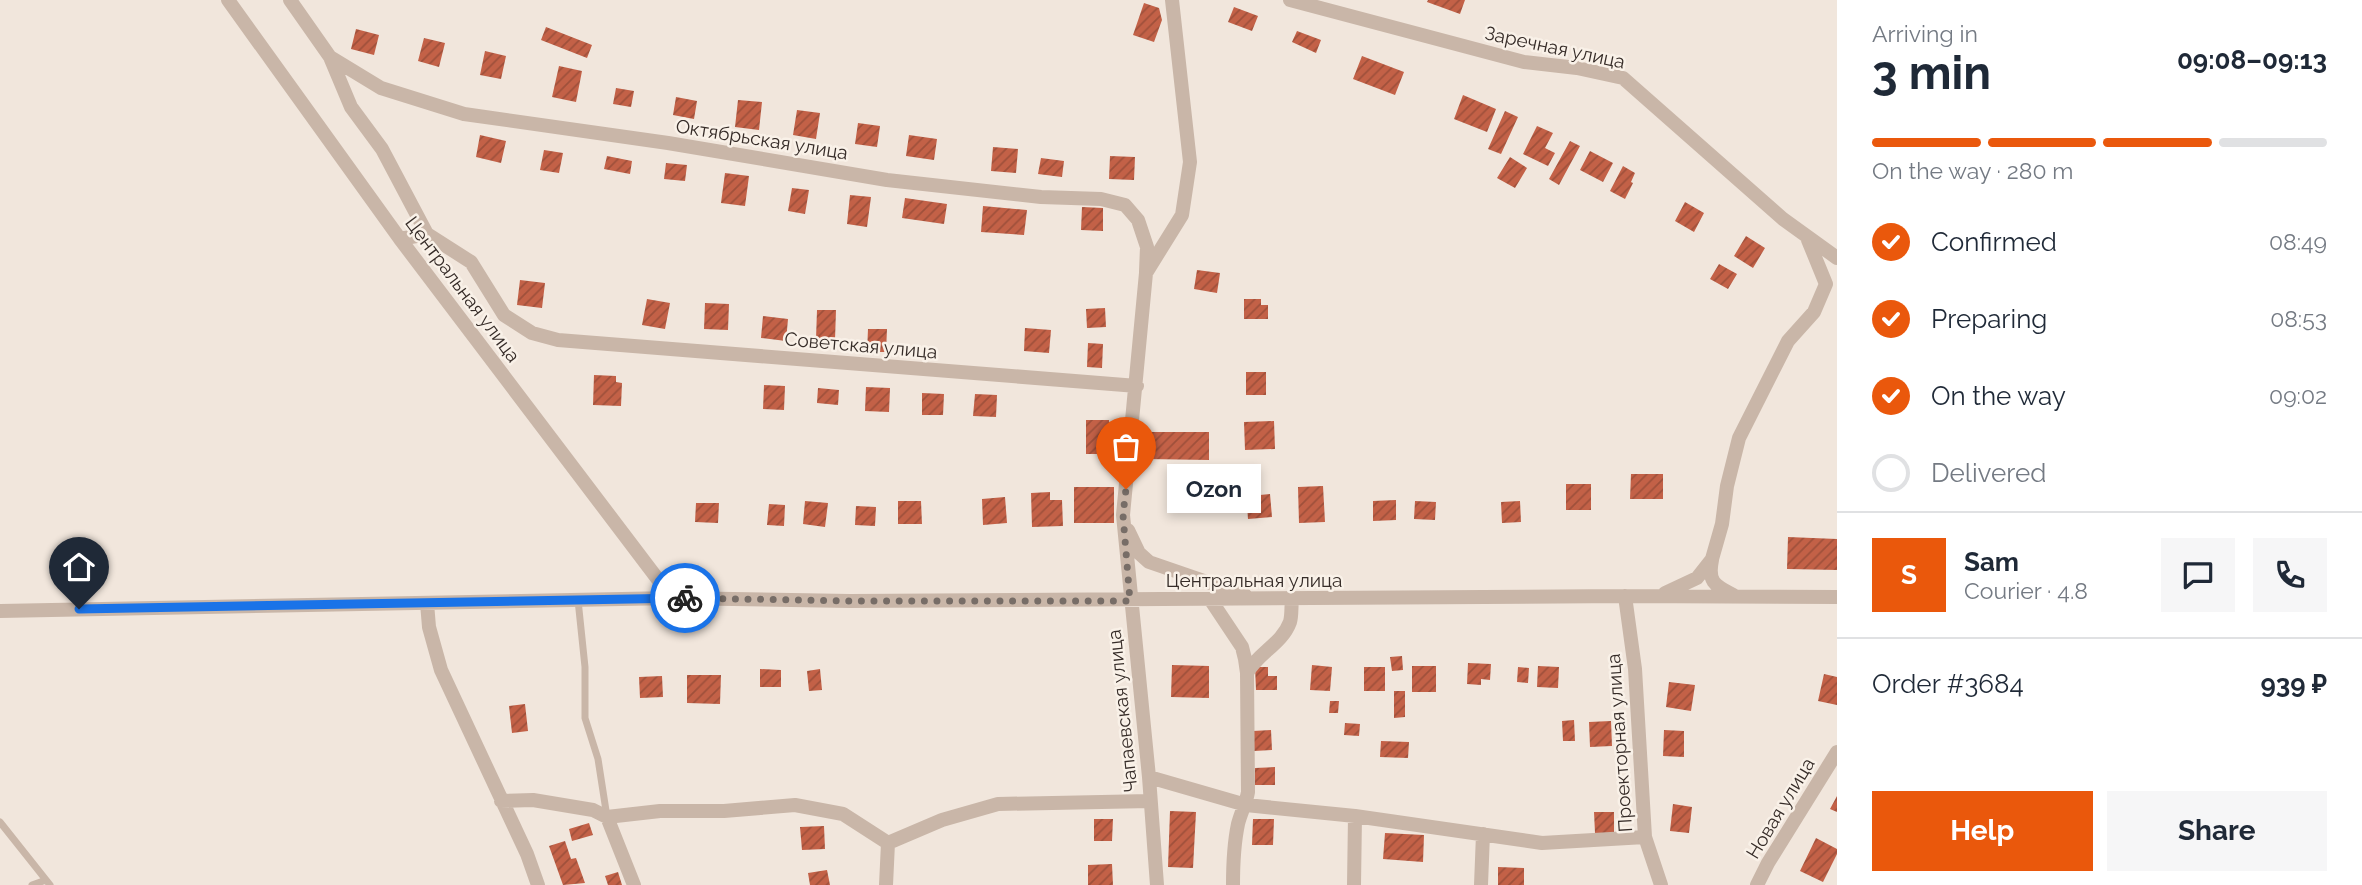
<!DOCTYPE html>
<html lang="en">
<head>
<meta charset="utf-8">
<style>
  body { margin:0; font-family:Raleway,sans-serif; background:#f6f6f7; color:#1f2937; height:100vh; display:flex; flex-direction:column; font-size:26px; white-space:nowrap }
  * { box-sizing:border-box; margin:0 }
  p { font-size:23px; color:#747a83 }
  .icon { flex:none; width:38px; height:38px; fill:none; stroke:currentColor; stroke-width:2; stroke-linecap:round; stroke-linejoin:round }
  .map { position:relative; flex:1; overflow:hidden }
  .sheet { display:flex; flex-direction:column; background:#fff; width:525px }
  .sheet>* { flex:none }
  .pin { position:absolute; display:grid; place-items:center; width:60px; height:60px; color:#fff; margin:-72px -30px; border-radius:50% 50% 50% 0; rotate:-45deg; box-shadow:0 0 7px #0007 }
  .pin .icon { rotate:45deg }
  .courier { position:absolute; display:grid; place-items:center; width:70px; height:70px; margin:-35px; border:5px solid #1a73e8; border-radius:50%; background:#fff; color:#222; box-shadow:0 2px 9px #0007 }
  .bubble { position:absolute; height:49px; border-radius:0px; background:#fff; box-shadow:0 4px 10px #0003; font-size:23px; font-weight:700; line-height:49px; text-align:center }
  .overview em { font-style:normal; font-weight:700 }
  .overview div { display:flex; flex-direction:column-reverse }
  .overview { display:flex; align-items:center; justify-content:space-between; height:119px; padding:0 35px }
  h1 { font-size:46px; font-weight:700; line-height:52px }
  .bar { display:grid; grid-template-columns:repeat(4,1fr); gap:10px 7px; align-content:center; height:84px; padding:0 35px }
  .bar i { height:9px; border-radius:5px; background:#e0e1e3 }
  .bar .on { background:#ea580c }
  .bar p { grid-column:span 4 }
  .line { display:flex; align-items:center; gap:18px; padding:0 35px; border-top:2px solid #e0e1e3 }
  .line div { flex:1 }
  .round { display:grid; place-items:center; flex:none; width:74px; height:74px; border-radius:0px; background:#f6f6f7 }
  ol { padding:0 35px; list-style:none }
  li { display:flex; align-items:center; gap:21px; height:77px }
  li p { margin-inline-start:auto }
  li .icon { padding:7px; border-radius:50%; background:#ea580c; color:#fff; stroke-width:4 }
  li:last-child { color:#747a83 }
  li i { width:38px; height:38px; border:4px solid #e0e1e3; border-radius:50% }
  .action { display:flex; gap:14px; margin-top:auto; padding:14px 35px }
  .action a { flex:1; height:80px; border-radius:0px; background:#ea580c; color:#fff; font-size:28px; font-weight:700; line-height:80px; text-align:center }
  .action a+a { background:#f6f6f7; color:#1f2937 }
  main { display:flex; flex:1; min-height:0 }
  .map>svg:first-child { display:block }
</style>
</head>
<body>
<main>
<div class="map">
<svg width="1837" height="885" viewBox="0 0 1837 885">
  <defs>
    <pattern id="building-hatch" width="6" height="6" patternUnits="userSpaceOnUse" patternTransform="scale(1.75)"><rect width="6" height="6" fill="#c36147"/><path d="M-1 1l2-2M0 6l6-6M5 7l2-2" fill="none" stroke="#9f503b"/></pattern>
  </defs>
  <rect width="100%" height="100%" fill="#f1e6dc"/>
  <path fill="url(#building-hatch)" d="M 1428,0 L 1465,0 L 1460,14 L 1427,2 Z
    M 1144,3 L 1159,8 L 1162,20 L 1154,42 L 1133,35 Z
    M 1234,7 L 1258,16 L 1252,31 L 1228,22 Z
    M 546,27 L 592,45 L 587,58 L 541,40 Z
    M 356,29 L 379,35 L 374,55 L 351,49 Z
    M 1297,31 L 1321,40 L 1316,53 L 1292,42 Z
    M 424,38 L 445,43 L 439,67 L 418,61 Z
    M 485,51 L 506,56 L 501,79 L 480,75 Z
    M 1362,56 L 1404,72 L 1395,95 L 1353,79 Z
    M 559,66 L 582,71 L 576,102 L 552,97 Z
    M 616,88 L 634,91 L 631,107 L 613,104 Z
    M 1463,95 L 1496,109 L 1487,132 L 1454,119 Z
    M 676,97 L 697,101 L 694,119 L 673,115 Z
    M 738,100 L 762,102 L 759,130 L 735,127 Z
    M 797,110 L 820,113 L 816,139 L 793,135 Z
    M 1505,111 L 1518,117 L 1501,154 L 1488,149 Z
    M 858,123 L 880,126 L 877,147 L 855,144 Z
    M 1537,126 L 1553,133 L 1545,148 L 1555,153 L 1548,166 L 1523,154 Z
    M 480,135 L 506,141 L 501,163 L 476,157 Z
    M 909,135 L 937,139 L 934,160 L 906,156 Z
    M 1570,141 L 1580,146 L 1559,185 L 1549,179 Z
    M 993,147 L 1018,149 L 1016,173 L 991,171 Z
    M 544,150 L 563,153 L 559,173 L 540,170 Z
    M 1590,151 L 1613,163 L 1603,182 L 1580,170 Z
    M 607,156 L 632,161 L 630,174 L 604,169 Z
    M 1110,156 L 1135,157 L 1134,180 L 1109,179 Z
    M 1510,157 L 1527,168 L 1515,188 L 1497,178 Z
    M 1041,158 L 1064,161 L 1062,177 L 1038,174 Z
    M 666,163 L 687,165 L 685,181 L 664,179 Z
    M 1623,166 L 1635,173 L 1631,182 L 1633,183 L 1625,199 L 1610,191 Z
    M 725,173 L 749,176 L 745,206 L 721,203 Z
    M 792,188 L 809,190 L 805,214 L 788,211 Z
    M 850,195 L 871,197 L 867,227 L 847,224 Z
    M 905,198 L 947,204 L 944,224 L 902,218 Z
    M 1685,202 L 1704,213 L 1694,232 L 1675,221 Z
    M 983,206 L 1027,210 L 1024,235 L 981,232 Z
    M 1082,207 L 1103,208 L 1103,231 L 1081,230 Z
    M 1746,236 L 1765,248 L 1753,268 L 1734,256 Z
    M 1719,264 L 1737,274 L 1728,289 L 1710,279 Z
    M 1197,270 L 1220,273 L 1217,293 L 1194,289 Z
    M 520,280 L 545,283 L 542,308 L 517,305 Z
    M 647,299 L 670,303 L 665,329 L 642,325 Z
    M 1244,299 L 1261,299 L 1261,305 L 1268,305 L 1268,319 L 1244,319 Z
    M 705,303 L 729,304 L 728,330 L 704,329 Z
    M 1105,308 L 1106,327 L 1087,328 L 1086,309 Z
    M 817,310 L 836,310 L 835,340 L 816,339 Z
    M 763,316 L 788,319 L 786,341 L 761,338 Z
    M 1025,328 L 1051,330 L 1049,353 L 1024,351 Z
    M 868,329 L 887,329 L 886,352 L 867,352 Z
    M 1088,343 L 1103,344 L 1102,368 L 1087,367 Z
    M 1246,372 L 1266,372 L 1266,395 L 1246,395 Z
    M 594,375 L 616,376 L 616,382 L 622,383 L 621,406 L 593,405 Z
    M 764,385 L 785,386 L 784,410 L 763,409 Z
    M 866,387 L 890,388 L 889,412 L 865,411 Z
    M 818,388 L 839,390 L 838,405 L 817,403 Z
    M 922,393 L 944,394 L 943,415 L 922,415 Z
    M 975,394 L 997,395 L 996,417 L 973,416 Z
    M 1086,420 L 1109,420 L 1110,454 L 1086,454 Z
    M 1274,421 L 1275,449 L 1245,450 L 1244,422 Z
    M 1146,432 L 1209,432 L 1209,460 L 1146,459 Z
    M 1631,474 L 1663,474 L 1663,499 L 1630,499 Z
    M 1566,484 L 1591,484 L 1591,510 L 1566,510 Z
    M 1323,486 L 1325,522 L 1299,523 L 1298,487 Z
    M 1074,487 L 1114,487 L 1114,523 L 1074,523 Z
    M 1259,490 L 1260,495 L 1270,494 L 1272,517 L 1248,519 L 1246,491 Z
    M 1050,492 L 1050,500 L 1062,500 L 1063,526 L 1032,527 L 1031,493 Z
    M 1005,497 L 1007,523 L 983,525 L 982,499 Z
    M 1396,500 L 1396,520 L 1373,521 L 1373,501 Z
    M 805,501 L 828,503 L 825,527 L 803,524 Z
    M 898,501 L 921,501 L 922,524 L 898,524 Z
    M 1415,501 L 1436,502 L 1435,520 L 1414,519 Z
    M 1520,501 L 1521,522 L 1502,523 L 1501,502 Z
    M 696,503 L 719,503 L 718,523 L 695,522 Z
    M 769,504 L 785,505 L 784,526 L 767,525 Z
    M 856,506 L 876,507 L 875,526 L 855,525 Z
    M 1788,537 L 1837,539 L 1837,570 L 1787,569 Z
    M 1402,656 L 1403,670 L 1392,671 L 1390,657 Z
    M 1468,663 L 1491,664 L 1490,680 L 1481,679 L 1481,685 L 1467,684 Z
    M 1172,665 L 1209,666 L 1209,698 L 1171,697 Z
    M 1312,665 L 1332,667 L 1330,691 L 1310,690 Z
    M 1412,666 L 1436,666 L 1436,692 L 1412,692 Z
    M 1538,666 L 1559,667 L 1558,688 L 1537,687 Z
    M 1255,667 L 1268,667 L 1268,676 L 1277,676 L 1277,690 L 1256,690 Z
    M 1364,667 L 1385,667 L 1385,691 L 1364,691 Z
    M 1518,667 L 1529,668 L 1528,683 L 1517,682 Z
    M 760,669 L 781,670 L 781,687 L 760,687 Z
    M 820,669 L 822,690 L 809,691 L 807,671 Z
    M 1824,674 L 1837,677 L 1837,705 L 1818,701 Z
    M 687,675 L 721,675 L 720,704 L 687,703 Z
    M 662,676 L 663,697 L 640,698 L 639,677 Z
    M 1669,682 L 1695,685 L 1691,711 L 1666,707 Z
    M 1394,691 L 1405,691 L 1405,717 L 1394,718 Z
    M 1330,701 L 1339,701 L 1338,713 L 1329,713 Z
    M 525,704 L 528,731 L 512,733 L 509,706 Z
    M 1574,720 L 1575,741 L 1563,741 L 1562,721 Z
    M 1611,721 L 1612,746 L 1590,747 L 1589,722 Z
    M 1345,723 L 1360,724 L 1359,736 L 1344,735 Z
    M 1271,730 L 1272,750 L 1254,751 L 1253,731 Z
    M 1664,730 L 1684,731 L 1684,757 L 1663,756 Z
    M 1381,741 L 1409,742 L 1408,758 L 1380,757 Z
    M 1275,767 L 1275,785 L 1255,785 L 1255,768 Z
    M 1837,796 L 1837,812 L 1830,809 Z
    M 1673,804 L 1692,807 L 1689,833 L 1670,831 Z
    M 1170,811 L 1196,812 L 1193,868 L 1168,867 Z
    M 1594,812 L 1614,812 L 1614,833 L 1595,833 Z
    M 1094,819 L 1113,819 L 1112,841 L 1094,841 Z
    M 1253,819 L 1274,819 L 1273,845 L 1252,845 Z
    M 589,823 L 593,835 L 572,841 L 569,829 Z
    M 824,826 L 825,849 L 802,850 L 800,827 Z
    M 1385,833 L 1424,835 L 1423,862 L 1383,859 Z
    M 1816,838 L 1837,849 L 1837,854 L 1823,882 L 1800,871 Z
    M 565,841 L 571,859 L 576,858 L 585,883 L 563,885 L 549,846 Z
    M 1112,864 L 1113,885 L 1088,885 L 1088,865 Z
    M 1498,867 L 1524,868 L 1524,885 L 1498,885 Z
    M 827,870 L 830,885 L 810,885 L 808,873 Z
    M 618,872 L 622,885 L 608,885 L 605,876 Z"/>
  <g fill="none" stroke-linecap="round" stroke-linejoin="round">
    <path stroke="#c9b6a8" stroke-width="7" d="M 578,600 L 585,667 L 585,718 L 598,759 L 607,817
      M 0,822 L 50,885
      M 32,885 L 46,880"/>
    <path stroke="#c9b6a8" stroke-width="14" d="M 228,0 L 400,239 L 672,598
      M 290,0 L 330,57 L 351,107 L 382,149 L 427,234
      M 1290,0 L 1524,62 L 1577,68 L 1623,78 L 1783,219 L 1837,258
      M 330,57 L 381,88 L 464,114 L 668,143 L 887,180 L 1041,197 L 1101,199 L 1125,205 L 1138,220 L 1147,247 L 1146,272
      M 400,239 L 427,234 L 471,262 L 504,315 L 532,333 L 558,340 L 1137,386
      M 1128,530 L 1139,553 L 1149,562 L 1245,595
      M 1712,560 C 1707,584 1717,586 1735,596
      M 1665,593 L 1697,578 L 1712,559 L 1722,524 L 1727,486 L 1739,438 L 1788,341 L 1814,312 L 1826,284 L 1808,240
      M 1625,596 L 1635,669 L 1645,837 L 1661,885
      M 1210,599 L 1242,647 L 1245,659 L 1247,673 L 1248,792 C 1246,804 1241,812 1238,824 C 1234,843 1233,865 1233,885
      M 427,603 L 429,627 L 441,670 L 527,854 L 538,885
      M 0,611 L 672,598 L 850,601 L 1625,596 L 1837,597
      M 1247,673 C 1258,653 1282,644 1290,622 C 1292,615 1291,607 1292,600
      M 1149,777 L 1246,805 L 1355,816 L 1542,843 L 1645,837
      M 501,801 L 533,800 L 593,810 L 607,817 L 660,811 L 724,811 L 795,805 L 843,814 L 888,843
      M 607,817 L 634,885
      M 888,843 L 942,820 L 998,804 L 1150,801
      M 886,885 L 888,843
      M 1157,885 L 1149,777 L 1123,515 L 1146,273 L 1182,215 L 1190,162 L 1172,0
      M 1354,885 L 1355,816
      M 1481,885 L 1483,834
      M 1757,885 L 1768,863 L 1837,752"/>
  </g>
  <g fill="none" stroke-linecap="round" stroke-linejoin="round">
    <path stroke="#776d67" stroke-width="7" stroke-dasharray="0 12.6" d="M 685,598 L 850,601 L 1130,601 L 1123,515 L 1126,489"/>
    <path stroke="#1a73e8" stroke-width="9" d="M 79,609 L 685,598"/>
  </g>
  <g text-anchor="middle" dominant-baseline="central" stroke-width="5" stroke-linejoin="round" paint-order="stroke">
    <g font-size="19" fill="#362c28" stroke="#f9f1e8">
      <text transform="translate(1555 47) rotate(12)">Заречная улица</text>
      <text transform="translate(762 139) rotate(9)">Октябрьская улица</text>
      <text transform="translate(463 289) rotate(53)">Центральная улица</text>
      <text transform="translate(861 345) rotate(5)">Советская улица</text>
      <text x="1254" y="580">Центральная улица</text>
      <text transform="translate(1122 711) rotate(-96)">Чапаевская улица</text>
      <text transform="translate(1619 743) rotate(-94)">Проекторная улица</text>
      <text transform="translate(1780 808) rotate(-59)">Новая улица</text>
    </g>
  </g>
</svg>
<div class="pin" style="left:1126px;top:489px;background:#ea580c"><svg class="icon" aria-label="bag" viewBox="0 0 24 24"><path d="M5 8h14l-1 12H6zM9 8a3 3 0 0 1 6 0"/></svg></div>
<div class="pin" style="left:79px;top:609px;background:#1f2937"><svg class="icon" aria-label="home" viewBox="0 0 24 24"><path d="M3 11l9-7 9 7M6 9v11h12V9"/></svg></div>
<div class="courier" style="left:685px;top:598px"><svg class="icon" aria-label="bike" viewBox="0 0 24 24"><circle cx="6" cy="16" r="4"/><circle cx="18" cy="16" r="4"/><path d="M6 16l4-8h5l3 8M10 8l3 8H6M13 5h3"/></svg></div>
<div class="bubble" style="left:1167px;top:464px;width:94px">Ozon</div>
</div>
<section class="sheet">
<div class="overview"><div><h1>3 min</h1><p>Arriving in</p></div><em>09:08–09:13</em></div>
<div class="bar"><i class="on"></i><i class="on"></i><i class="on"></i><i></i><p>On the way · 280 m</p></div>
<ol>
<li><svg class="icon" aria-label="check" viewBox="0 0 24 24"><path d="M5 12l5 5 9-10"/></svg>Confirmed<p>08:49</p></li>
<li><svg class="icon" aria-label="check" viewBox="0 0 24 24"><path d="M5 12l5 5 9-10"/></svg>Preparing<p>08:53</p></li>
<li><svg class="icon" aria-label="check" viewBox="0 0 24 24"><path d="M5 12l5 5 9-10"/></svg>On the way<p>09:02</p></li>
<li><i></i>Delivered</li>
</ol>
<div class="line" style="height:126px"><b class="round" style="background:#ea580c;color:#fff">S</b><div><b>Sam</b><p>Courier · 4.8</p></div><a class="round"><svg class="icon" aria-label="chat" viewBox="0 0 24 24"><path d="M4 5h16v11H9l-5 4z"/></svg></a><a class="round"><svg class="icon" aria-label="phone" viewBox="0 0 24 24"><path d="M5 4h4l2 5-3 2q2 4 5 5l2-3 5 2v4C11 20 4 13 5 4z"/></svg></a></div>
<div class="line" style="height:91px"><div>Order #3684</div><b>939 ₽</b></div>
<div class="action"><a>Help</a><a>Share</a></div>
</section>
</main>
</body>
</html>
